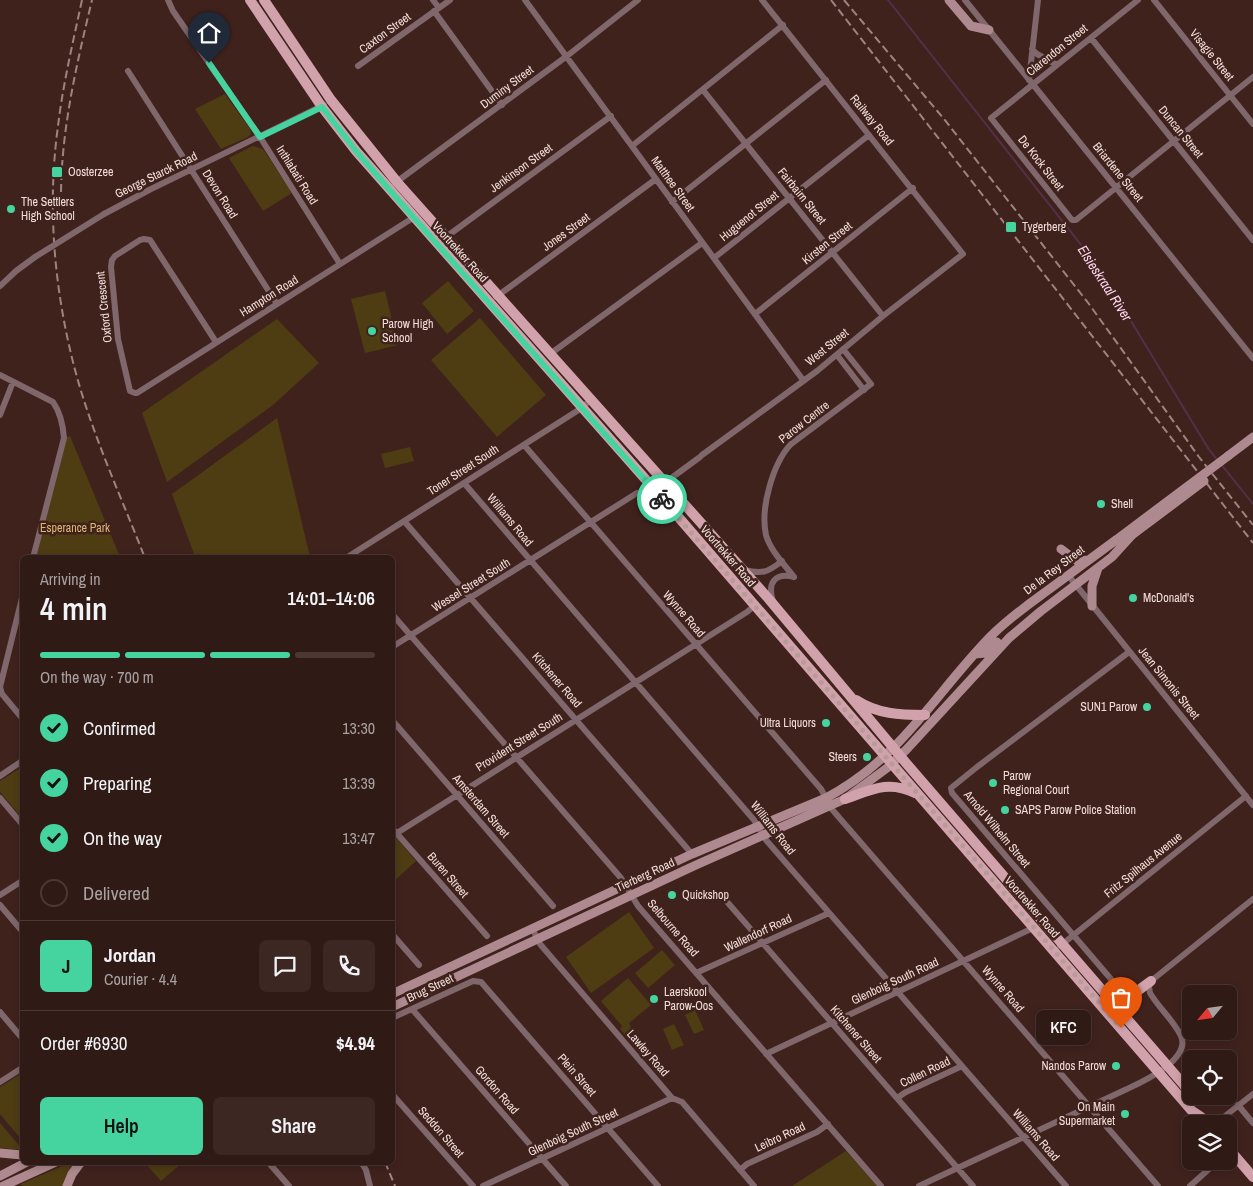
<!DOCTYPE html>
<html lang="en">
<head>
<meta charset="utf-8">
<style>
  body { margin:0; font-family:"Archivo Narrow",sans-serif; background:#3c2723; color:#f1f3f6; height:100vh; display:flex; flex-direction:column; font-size:19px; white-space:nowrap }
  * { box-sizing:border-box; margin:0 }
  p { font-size:16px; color:#a8a1a1 }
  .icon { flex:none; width:28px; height:28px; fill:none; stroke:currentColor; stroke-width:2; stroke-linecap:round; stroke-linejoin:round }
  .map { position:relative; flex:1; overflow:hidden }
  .drawer { position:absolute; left:20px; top:555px; width:375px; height:610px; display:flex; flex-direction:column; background:#301a16; border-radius:8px; box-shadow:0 2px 8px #0003,0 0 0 1px #4b3835 }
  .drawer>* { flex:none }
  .needle { width:32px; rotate:241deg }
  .buttons { position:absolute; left:1182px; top:985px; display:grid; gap:10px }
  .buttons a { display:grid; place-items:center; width:55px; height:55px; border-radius:8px; background:#301a16; box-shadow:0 2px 8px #0003,0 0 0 1px #4b3835; font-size:25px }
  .pin { position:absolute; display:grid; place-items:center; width:42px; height:42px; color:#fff; margin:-51px -21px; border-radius:50% 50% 50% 0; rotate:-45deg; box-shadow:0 0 5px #0007 }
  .pin .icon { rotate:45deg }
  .courier { position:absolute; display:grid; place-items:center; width:50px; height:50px; margin:-25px; border:4px solid #45d49f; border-radius:50%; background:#fff; color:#222; box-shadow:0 1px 6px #0007 }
  .bubble { position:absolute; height:35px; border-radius:8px; background:#301a16; box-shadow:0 2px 8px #0003,0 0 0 1px #4b3835; font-size:16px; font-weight:600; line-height:35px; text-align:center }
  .headline em { font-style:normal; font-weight:600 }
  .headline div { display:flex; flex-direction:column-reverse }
  .headline { display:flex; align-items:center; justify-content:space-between; height:85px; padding:0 20px }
  h1 { font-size:32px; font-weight:600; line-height:38px }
  .bar { display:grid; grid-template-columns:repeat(4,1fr); gap:8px 5px; align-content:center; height:60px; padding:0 20px }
  .bar i { height:6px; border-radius:4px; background:#4b3835 }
  .bar .selected { background:#45d49f }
  .bar p { grid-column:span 4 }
  .line { display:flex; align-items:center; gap:12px; padding:0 20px; border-top:1px solid #4b3835 }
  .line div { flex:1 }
  .round { display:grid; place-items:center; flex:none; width:52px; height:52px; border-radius:8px; background:#3c2723 }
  ol { padding:0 20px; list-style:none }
  li { display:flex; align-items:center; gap:15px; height:55px }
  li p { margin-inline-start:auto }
  li .icon { padding:5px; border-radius:50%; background:#45d49f; color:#111; stroke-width:4 }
  li:last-child { color:#a8a1a1 }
  li i { width:28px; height:28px; border:2px solid #4b3835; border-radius:50% }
  .primary-button { display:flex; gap:10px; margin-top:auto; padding:10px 20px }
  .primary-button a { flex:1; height:58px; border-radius:8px; background:#45d49f; color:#111; font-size:20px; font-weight:600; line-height:58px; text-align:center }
  .primary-button a+a { background:#3c2723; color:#f1f3f6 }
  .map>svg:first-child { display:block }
</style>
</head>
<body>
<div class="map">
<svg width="1253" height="1186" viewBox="0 0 1253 1186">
  <rect width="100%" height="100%" fill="#40221d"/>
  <path fill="#4e3c12" d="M 225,94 L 250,129 L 251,134 L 248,137 L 221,149 L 195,109 Z
    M 253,146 L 263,149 L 292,193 L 263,211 L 229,158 Z
    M 448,281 L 474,311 L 447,334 L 422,303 Z
    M 385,291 L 398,345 L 365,353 L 351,299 Z
    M 480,318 L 546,395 L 497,437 L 431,360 Z
    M 277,319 L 319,363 L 273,405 L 167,482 L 142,413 Z
    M 277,418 L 310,557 L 195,557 L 172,494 Z
    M 70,436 L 120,557 L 36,558 L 67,437 Z
    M 410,447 L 414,461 L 385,468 L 381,454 Z
    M 19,769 L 22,773 L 22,818 L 0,792 L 0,781 Z
    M 393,834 L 416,861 L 393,882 L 392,882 Z
    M 629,912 L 654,948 L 591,993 L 566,957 Z
    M 662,950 L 675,965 L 648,988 L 635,973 Z
    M 628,978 L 651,1005 L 629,1023 L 638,1043 L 634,1045 L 620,1029 L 622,1026 L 601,1001 Z
    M 695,1010 L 704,1030 L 694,1034 L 685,1015 Z
    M 674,1024 L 684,1045 L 672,1050 L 663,1029 Z
    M 22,1073 L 22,1140 L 0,1114 L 0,1087 Z
    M 0,1123 L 22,1149 L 22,1150 L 0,1148 Z
    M 846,1151 L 877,1186 L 792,1186 Z
    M 69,1163 L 75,1163 L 63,1186 L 22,1186 L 21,1184 Z
    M 145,1163 L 182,1163 L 161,1181 Z"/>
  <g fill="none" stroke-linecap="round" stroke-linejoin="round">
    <path stroke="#542f49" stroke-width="2" d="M 888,0 L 1097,265 L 1208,448 L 1218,461
      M 1221,464 L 1253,504"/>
    <path stroke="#7f676c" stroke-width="6" d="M 168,0 L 173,11 L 260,137 L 340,264
      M 433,0 L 439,8
      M 525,0 L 803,380
      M 965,0 L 1253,358
      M 1138,0 L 991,118 L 1072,220 L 1076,220 L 1253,77
      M 1154,0 L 1253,124
      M 434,11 L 502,105
      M 1091,38 L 1253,240
      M 1032,49 L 1037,54 L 1057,65
      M 358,66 L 450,0
      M 128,71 L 277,304
      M 1029,80 L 1038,0
      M 703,90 L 883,316
      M 632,146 L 783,25
      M 395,183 L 567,56 L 638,0
      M 672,202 L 826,80
      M 104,214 L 151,189 L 324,105
      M 446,237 L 611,116
      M 714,258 L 869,135
      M 0,286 L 16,271 L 35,257
      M 496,297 L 656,179
      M 755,314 L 913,188
      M 216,342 L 150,240 L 144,239 L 140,240 L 115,256 L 112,260 L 111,267 L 118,339 L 130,391 L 135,393 L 137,393 C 227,336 318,278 408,221 L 413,218
      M 550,354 L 702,243
      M 837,355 L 864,390
      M 0,375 L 53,402 C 60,412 63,425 64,438 L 33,558
      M 0,415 L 13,382
      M 524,445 L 821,789 L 826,798
      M 702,455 L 817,371 L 883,316 L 963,254 L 762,0
      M 464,483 L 754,820 L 766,840 L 1066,1186
      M 655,490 L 700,457
      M 404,521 L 692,854
      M 346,558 L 577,411 L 591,400
      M 744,570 C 762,574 767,573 782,561
      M 1068,575 L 1253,805
      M 794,577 C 784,564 770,550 766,535 C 760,508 773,463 791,444 L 871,384 L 843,349
      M 22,598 L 0,687 L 2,694 L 22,718
      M 773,601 C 767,583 775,572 794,577
      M 392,614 L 621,878 L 638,906 L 881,1186
      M 392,647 L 637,493
      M 392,720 L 553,906
      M 0,776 L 22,761
      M 0,798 L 22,824
      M 830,807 L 1158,1186
      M 392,828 L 487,936
      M 397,833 L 747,612 L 754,606
      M 0,895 L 22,881
      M 722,896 L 973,1186
      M 0,905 L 22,931
      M 532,928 L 540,944 L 672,1098 L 682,1102 L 754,1186
      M 392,934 L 419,965
      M 1060,946 L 1246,796
      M 696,973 L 829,913
      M 1116,985 L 952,793 L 951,788 L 977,767 L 1129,652
      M 412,1009 L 566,1186
      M 0,1012 L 22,1038
      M 392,1018 L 473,981 L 481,982 L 658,1186
      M 766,1054 L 1033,928
      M 0,1082 L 22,1068
      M 392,1094 L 473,1186
      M 897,1098 L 906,1092 L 962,1066
      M 1238,1105 L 1253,1123
      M 1215,1124 L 1253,1094
      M 268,1162 L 289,1186
      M 361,1162 L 366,1170 L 370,1186
      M 740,1170 L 747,1164 L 817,1132 L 828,1124
      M 483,1186 L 672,1098
      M 919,1186 L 1127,1089 C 1144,1081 1194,1058 1180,1034 C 1172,1019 1159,1008 1150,993 L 1149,987 L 1151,981 L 1253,899
      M 1190,1186 L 1218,1161"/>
    <path stroke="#ae8990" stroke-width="9" d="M 949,0 L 971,26 L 989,30
      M 1228,456 L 1253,437
      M 1061,549 L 1077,561 L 1089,560
      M 1092,606 L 1092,586 L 1098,568
      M 975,654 L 985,653 L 997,642
      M 392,994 L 692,854 L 826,798 C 901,758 933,696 990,637 C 1005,622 1022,609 1040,596 C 1065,578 1090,559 1116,540
      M 392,1007 L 696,865 L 845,799 L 887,768 L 906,750 L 1009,638 L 1041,611 L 1112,557 L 1132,535
      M 0,1153 L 22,1155
      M 0,1176 L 27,1162
      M 3,1186 L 56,1162
      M 67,1186 L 72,1174 L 81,1162"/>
    <path stroke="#d2a2ac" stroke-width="10" d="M 250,0 L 322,107 L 356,151 L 655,490 L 1192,1111 L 1201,1117 L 1207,1124
      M 264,0 L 331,100 L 397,182 L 768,598 L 906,763 L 1184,1085 L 1191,1096
      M 856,700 C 877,714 900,715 925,715
      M 845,799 C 871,790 888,780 915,793
      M 1104,992 C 1130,1001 1129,997 1151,981
      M 1229,1149 L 1253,1177"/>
    <path stroke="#9d847f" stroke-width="2" stroke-dasharray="8 4" stroke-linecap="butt" d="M 82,0 C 73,42 63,84 58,126 C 47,206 54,288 74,366 C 91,432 120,494 145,558
      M 831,0 L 1253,543
      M 844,0 L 944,119 L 1089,304 L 1199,457 L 1253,525
      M 61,204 C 60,134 76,67 92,0
      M 385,1162 L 395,1186"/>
    <path stroke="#7f676c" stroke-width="6" d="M 35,257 L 104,214"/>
    <path stroke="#ae8990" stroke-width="9" d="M 1132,535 L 1204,481
      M 1116,540 L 1228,456"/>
  </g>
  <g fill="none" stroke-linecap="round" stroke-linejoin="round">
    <path stroke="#b49c97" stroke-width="5" stroke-dasharray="0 9" d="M 662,499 L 1121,1028"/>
    <path stroke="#45d49f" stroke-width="6" d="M 209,63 L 260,137 L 322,107 L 356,151 L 400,202 L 662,499"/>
  </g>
  <g fill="#45d49f" stroke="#40221d" stroke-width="2">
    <rect x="51" y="166" width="12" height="12" rx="2.5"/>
    <circle cx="11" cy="209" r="5"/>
    <rect x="1005" y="221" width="12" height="12" rx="2.5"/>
    <circle cx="372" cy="331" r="5"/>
    <circle cx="1101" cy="504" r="5"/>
    <circle cx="1133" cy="598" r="5"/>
    <circle cx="1147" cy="707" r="5"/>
    <circle cx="826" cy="723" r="5"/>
    <circle cx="867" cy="757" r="5"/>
    <circle cx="993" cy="783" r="5"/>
    <circle cx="1005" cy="810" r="5"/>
    <circle cx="672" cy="895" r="5"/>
    <circle cx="654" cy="999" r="5"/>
    <circle cx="1116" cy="1066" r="5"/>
    <circle cx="1125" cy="1114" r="5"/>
  </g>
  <g text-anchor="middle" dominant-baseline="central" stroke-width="5" stroke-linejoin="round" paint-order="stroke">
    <g font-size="12" fill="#f2ded9" stroke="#40221d">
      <text transform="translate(385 33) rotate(-36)">Caxton Street</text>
      <text transform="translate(1057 50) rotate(-39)">Clarendon Street</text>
      <text transform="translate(1212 55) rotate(51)">Visagie Street</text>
      <text transform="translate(507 87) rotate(-37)">Duminy Street</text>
      <text transform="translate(872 120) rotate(51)">Railway Road</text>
      <text transform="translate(1181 132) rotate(51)">Duncan Street</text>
      <text transform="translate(1041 163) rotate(52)">De Kock Street</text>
      <text transform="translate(521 168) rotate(-36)">Jenkinson Street</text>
      <text transform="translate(1118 172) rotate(51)">Briardene Street</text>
      <text transform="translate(156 175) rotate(-26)">George Starck Road</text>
      <text transform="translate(297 175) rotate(58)">Inthlabati Road</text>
      <text transform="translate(673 184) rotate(54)">Matthee Street</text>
      <text transform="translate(220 194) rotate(58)">Devon Road</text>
      <text transform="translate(802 196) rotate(51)">Fairbairn Street</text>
      <text transform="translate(749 216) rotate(-39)">Huguenot Street</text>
      <text transform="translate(566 232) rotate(-36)">Jones Street</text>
      <text transform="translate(827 243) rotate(-39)">Kirsten Street</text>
      <text transform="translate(460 252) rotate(48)">Voortrekker Road</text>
      <text transform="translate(269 296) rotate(-32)">Hampton Road</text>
      <text transform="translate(104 307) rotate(-96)">Oxford Crescent</text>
      <text transform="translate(827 347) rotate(-39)">West Street</text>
      <text transform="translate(804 422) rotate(-38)">Parow Centre</text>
      <text transform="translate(463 470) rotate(-33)">Toner Street South</text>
      <text transform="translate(510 520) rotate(50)">Williams Road</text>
      <text transform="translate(728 556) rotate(49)">Voortrekker Road</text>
      <text transform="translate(1054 570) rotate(-37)">De la Rey Street</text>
      <text transform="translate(471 585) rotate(-32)">Wessel Street South</text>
      <text transform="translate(684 614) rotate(49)">Wynne Road</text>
      <text transform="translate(557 680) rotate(49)">Kitchener Road</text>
      <text transform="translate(1169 683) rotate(51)">Jean Simonis Street</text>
      <text transform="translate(519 742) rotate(-32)">Provident Street South</text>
      <text transform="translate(481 806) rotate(49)">Amsterdam Street</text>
      <text transform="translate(773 828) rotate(52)">Williams Road</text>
      <text transform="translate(997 829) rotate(50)">Arnold Wilhelm Street</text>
      <text transform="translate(1143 865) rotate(-39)">Fritz Spilhaus Avenue</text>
      <text transform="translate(448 875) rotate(49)">Buren Street</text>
      <text transform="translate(645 875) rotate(-25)">Tierberg Road</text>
      <text transform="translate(1032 907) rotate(49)">Voortrekker Road</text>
      <text transform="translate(673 928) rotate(49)">Selbourne Road</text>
      <text transform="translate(758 933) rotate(-25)">Wallendorf Road</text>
      <text transform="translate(895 981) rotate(-25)">Glenboig South Road</text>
      <text transform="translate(430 988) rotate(-25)">Brug Street</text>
      <text transform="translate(1003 989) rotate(49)">Wynne Road</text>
      <text transform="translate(856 1034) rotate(49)">Kitchener Street</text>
      <text transform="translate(648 1053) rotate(49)">Lawley Road</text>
      <text transform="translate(925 1072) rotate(-26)">Collen Road</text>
      <text transform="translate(577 1075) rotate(49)">Plein Street</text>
      <text transform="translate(497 1090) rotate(49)">Gordon Road</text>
      <text transform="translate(441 1132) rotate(49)">Seddon Street</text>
      <text transform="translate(573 1132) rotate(-25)">Glenboig South Street</text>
      <text transform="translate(1036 1135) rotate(49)">Williams Road</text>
      <text transform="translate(780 1137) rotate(-25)">Leibro Road</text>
    </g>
    <g font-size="12" fill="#f2ded9" stroke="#40221d" text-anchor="start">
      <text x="68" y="172">Oosterzee</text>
      <text x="21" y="202">The Settlers<tspan x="21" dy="14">High School</tspan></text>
      <text x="1022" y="227">Tygerberg</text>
      <text x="382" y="324">Parow High<tspan x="382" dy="14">School</tspan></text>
      <text x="1111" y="504">Shell</text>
      <text x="1143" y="598">McDonald's</text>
      <text x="1137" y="707" text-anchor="end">SUN1 Parow</text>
      <text x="816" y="723" text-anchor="end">Ultra Liquors</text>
      <text x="857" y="757" text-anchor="end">Steers</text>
      <text x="1003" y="776">Parow<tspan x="1003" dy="14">Regional Court</tspan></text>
      <text x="1015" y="810">SAPS Parow Police Station</text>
      <text x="682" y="895">Quickshop</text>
      <text x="664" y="992">Laerskool<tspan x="664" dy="14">Parow-Oos</tspan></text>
      <text x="1106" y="1066" text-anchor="end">Nandos Parow</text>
      <text x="1115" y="1107" text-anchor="end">On Main<tspan x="1115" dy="14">Supermarket</tspan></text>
    </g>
    <g font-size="12" fill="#dbb972" stroke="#40221d">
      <text x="75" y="528">Esperance Park</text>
    </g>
    <g font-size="14" font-style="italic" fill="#fed5f0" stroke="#40221d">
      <text transform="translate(1105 283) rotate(57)">Elsieskraal River</text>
    </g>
  </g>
</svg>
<div class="buttons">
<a><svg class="needle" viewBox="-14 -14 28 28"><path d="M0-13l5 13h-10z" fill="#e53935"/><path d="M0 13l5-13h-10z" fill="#a8a1a1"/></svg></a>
<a><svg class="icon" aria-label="locate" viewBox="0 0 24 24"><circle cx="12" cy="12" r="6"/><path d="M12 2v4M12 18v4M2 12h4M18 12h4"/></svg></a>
<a><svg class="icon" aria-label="layers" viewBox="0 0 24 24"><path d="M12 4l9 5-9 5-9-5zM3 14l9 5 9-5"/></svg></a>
</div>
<div class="pin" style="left:1121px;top:1028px;background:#ea580c"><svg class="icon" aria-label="bag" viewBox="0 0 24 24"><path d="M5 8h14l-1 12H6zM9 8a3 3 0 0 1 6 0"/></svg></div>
<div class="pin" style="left:209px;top:63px;background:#1f2937"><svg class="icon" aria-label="home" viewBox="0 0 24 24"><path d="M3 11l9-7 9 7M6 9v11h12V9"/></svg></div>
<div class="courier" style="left:662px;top:499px"><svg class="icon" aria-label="bike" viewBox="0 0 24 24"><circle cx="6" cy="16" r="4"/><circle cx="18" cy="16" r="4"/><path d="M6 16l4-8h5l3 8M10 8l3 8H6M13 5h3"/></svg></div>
<div class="bubble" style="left:1036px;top:1010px;width:55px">KFC</div>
<section class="drawer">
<div class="headline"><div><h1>4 min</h1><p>Arriving in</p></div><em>14:01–14:06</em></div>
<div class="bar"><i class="selected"></i><i class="selected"></i><i class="selected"></i><i></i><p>On the way · 700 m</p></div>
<ol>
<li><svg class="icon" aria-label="check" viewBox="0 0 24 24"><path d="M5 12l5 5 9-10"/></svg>Confirmed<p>13:30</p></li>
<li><svg class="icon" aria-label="check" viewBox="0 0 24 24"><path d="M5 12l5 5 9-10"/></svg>Preparing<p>13:39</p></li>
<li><svg class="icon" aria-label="check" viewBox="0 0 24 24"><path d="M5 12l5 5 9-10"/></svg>On the way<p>13:47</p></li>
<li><i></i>Delivered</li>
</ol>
<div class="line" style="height:90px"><b class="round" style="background:#45d49f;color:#111">J</b><div><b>Jordan</b><p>Courier · 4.4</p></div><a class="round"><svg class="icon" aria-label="chat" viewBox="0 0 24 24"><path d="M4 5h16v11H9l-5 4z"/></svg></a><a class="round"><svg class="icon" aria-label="phone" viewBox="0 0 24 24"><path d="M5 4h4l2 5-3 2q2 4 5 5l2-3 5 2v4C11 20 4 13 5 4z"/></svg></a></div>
<div class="line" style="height:65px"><div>Order #6930</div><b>$4.94</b></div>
<div class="primary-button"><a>Help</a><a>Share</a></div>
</section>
</div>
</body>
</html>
